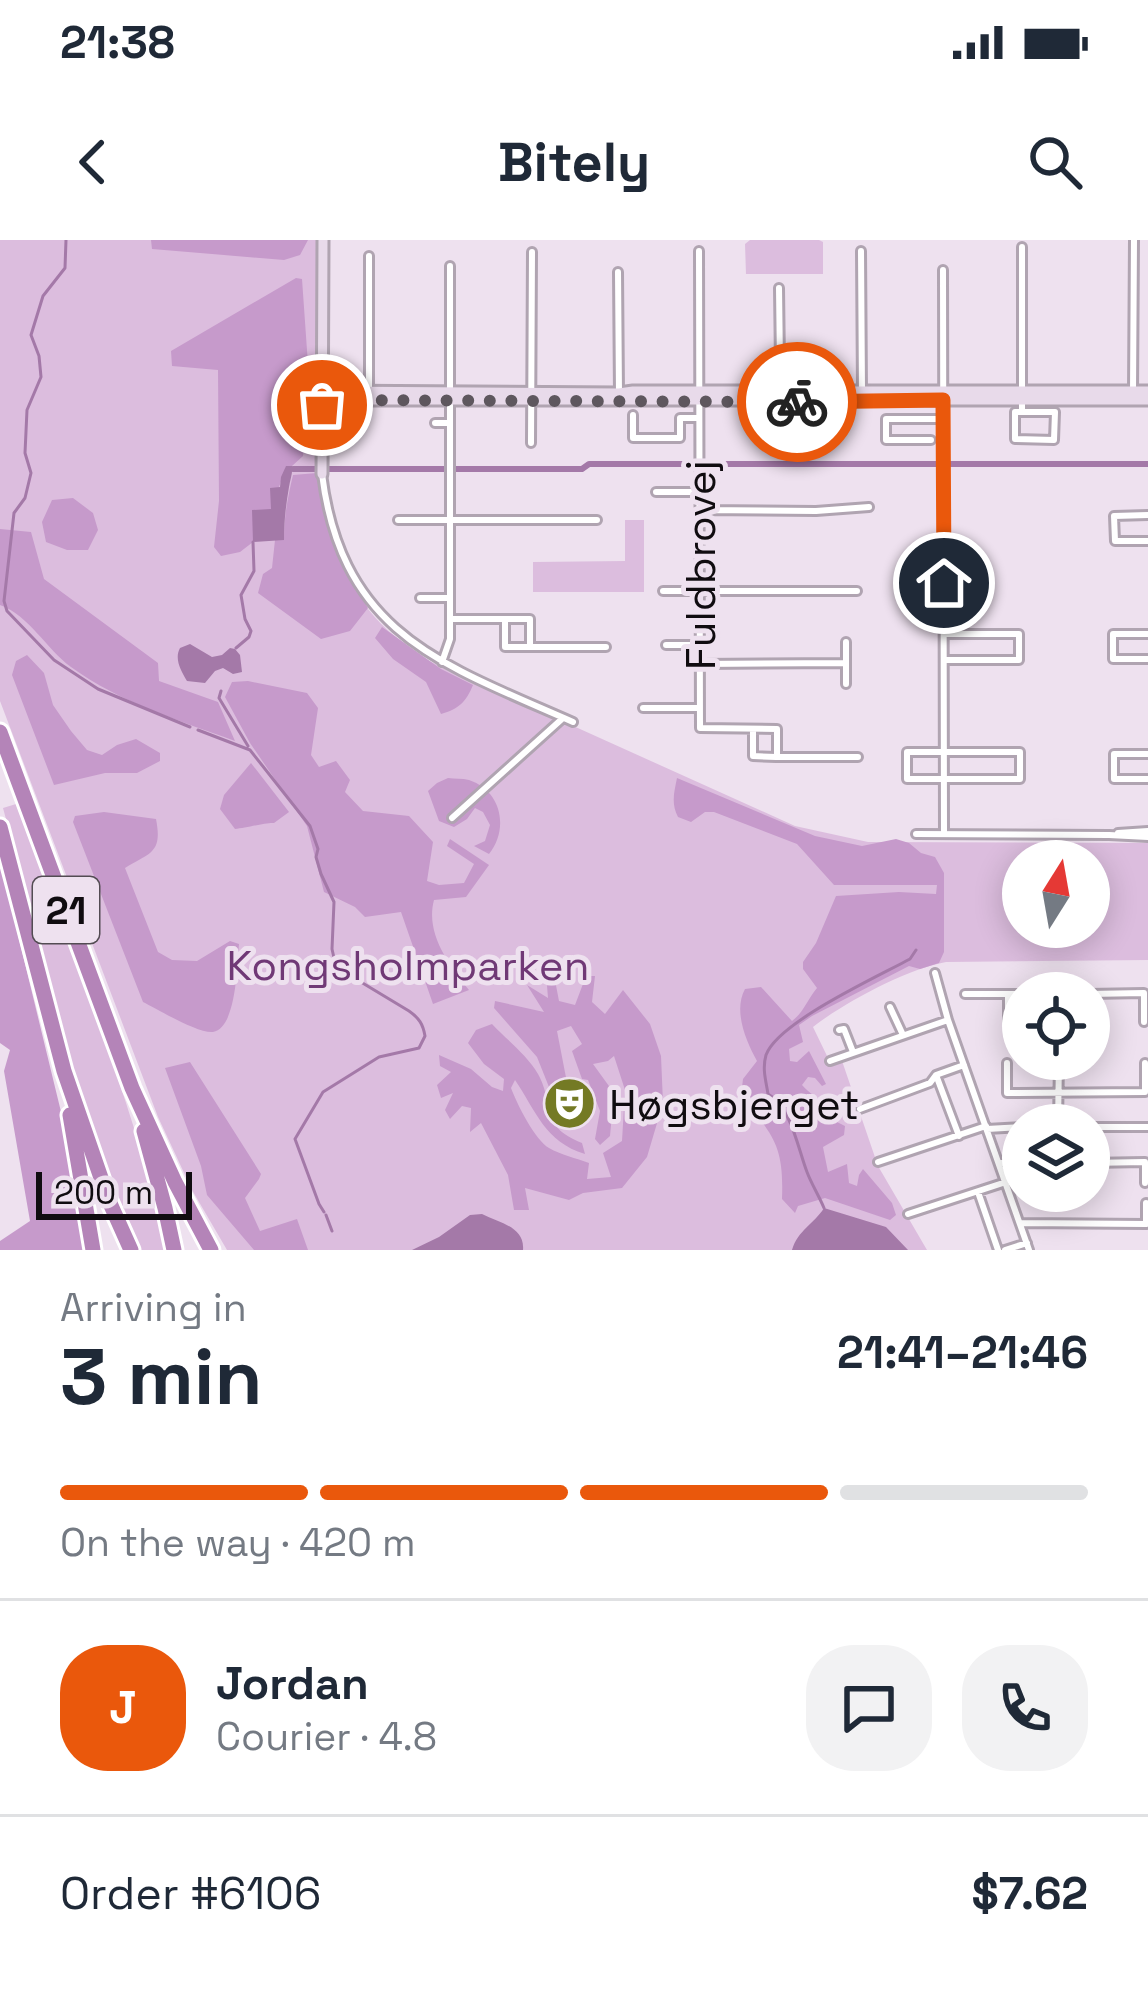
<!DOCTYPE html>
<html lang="en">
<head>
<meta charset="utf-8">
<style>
  body { margin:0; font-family:"Space Grotesk",sans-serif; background:#f2f2f3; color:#1f2937; height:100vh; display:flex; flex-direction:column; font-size:45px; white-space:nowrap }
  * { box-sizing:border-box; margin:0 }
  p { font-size:39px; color:#747a83 }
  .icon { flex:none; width:66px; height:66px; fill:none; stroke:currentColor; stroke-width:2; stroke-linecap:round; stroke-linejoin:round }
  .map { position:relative; height:1010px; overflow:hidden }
  .sheet { display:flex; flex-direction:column; background:#fff; flex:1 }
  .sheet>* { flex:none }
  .needle { width:78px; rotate:11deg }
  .buttons { position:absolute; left:1002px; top:600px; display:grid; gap:24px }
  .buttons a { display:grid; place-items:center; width:108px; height:108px; border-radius:50%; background:#fff; box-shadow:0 6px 30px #0003; font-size:60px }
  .scale { position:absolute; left:36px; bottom:30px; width:156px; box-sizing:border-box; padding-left:12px; border:6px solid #100c10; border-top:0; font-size:33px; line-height:42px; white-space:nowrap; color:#100c10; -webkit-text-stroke:9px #eee1ef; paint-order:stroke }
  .pin { position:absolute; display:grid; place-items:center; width:102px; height:102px; color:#fff; margin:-51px; border:6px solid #fff; border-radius:50%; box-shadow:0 3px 12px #0007 }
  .courier { position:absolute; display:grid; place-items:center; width:120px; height:120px; margin:-60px; border:9px solid #ea580c; border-radius:50%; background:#fff; color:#222; box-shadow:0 3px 15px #0007 }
  .headline em { font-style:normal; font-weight:800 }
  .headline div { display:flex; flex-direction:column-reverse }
  .headline { display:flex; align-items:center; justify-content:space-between; height:204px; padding:0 60px }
  h1 { font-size:78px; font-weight:800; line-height:90px }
  .bar { display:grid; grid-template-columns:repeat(4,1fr); gap:18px 12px; align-content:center; height:144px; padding:0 60px }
  .bar i { height:15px; border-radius:9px; background:#e0e1e3 }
  .bar .on { background:#ea580c }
  .bar p { grid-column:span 4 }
  .line { display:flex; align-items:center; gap:30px; padding:0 60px; border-top:3px solid #e0e1e3 }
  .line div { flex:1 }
  .round { display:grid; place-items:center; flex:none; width:126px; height:126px; border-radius:48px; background:#f2f2f3 }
  .status { display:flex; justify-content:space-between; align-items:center; height:84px; padding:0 60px; background:#fff; direction:ltr }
  .status svg { height:33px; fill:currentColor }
  header { display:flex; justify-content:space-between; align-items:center; height:156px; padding:0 60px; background:#fff; font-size:54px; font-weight:800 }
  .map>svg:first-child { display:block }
</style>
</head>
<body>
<div class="status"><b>21:38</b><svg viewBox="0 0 49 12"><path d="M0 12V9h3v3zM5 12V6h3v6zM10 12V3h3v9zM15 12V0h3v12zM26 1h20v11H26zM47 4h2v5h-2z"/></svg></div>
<header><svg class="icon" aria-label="back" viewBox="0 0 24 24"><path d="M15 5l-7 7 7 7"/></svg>Bitely<svg class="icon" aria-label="search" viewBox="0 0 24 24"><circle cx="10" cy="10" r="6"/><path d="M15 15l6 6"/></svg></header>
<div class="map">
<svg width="1148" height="1010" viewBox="0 0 1148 1010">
  <rect width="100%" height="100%" fill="#eee1ef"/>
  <path fill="#dcbdde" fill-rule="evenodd" d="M 0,0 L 319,0 L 317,234 C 326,281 338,330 368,369 C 384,390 406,405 427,420 L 795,586 L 868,602 L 1148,603 L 1148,720 L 946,722 C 907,729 845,762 813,787 L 828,818 L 841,818 L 878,926 L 927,1010 L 227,1010 L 192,950 L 158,877 L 0,461 ZM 1023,621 L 1089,621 L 1089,687 L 1023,687 Z
    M 750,0 L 819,0 L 823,2 L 823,34 L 746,34 L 745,4 Z
    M 625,280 L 644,280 L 644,352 L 533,352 L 533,322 L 625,321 Z
    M 16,564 C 70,711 133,857 167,1010 L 141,1010 L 122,971 L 85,873 L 3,568 Z"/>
  <path fill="#c69acb" d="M 151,0 L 308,0 L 300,15 L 284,20 L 152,9 Z
    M 296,38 L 302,39 L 310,153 L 303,216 L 292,226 L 286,227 L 271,270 L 253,271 L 253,302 L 240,312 L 221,316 L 214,307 L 219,261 L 218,130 L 172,126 L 171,111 Z
    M 317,233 L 334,306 L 368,368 L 350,391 L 321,399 L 258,353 L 263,334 L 272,328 L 275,300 L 284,299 C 284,276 288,256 293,235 Z
    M 73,258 L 93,273 L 98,290 L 88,310 L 67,310 L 46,302 L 42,282 L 52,260 Z
    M 0,289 L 31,292 L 44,339 L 158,423 L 159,441 L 218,462 L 235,501 C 178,480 121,463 71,427 C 46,409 30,376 0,365 Z
    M 382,387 L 441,429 L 473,445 C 466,462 459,469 441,474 L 426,442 L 393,419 L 375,398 Z
    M 27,415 L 44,433 L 53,465 L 71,491 L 87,510 L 102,515 L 117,505 L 136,499 L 160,513 L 160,521 L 137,533 L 105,533 L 54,545 L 12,435 L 16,421 Z
    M 248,441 L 307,453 L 318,468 L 311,515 L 319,527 L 336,521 L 350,540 L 345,552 L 363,571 L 409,576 L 433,602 L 427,641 L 439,645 L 464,643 L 474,624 L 447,606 L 450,599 L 489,625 L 466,657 L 434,660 C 425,693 449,725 469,750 L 433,764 L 401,672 L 365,677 L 355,667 L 324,652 L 307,586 L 250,503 L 225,457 L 232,442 Z
    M 251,523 L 289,572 L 274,583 C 268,582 246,588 235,589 L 220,569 L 224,555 Z
    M 448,538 C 455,539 462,538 469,540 C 502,551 509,589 489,614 L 474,606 L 485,601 L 490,585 L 483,572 L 475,568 L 467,579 L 454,587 L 439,581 L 428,551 L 437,543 Z
    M 677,538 L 815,596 L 862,606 L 896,599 L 909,603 L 921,613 L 935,617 L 944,633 L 944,712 L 939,723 L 920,729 L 909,726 L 812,776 L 799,785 L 803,802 L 789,809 L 790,821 L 797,822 L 809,811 L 826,844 L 822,846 L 815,838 L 808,837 L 802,845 C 811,856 825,861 835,871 L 835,881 L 845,886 L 844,895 L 823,907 L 828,932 L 847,924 L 849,943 L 857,946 L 859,935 L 863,929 L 892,963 L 896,975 L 890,980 L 825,958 L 798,966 L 795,973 L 782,959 C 784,906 774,896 741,856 L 743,839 L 757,821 C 746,801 733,771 745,749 L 761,747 L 792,781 C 804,772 807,760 817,748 L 803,729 L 803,722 L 816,703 L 836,656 L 899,652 L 936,654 L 937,645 L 834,645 L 797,604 L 714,572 L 705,572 L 691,582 L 678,577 C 671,563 674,553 677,538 Z
    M 104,572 L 156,579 C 163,614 149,613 125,628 L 158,712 L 172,720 L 197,721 L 230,701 L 239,704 C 237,723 237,788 213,792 C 199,794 157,769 143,762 L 73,582 L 75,576 Z
    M 0,621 L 72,917 L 84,1010 L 0,1010 L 0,1001 L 30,981 L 4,831 L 10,810 L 0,803 Z
    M 546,733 L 554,735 L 559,761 L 575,765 L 586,736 L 595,736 L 592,762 L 605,774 L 623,750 L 650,784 L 661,816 L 663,863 L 647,917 L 622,948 L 583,953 L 569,960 L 525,948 L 529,970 L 514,970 L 508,935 L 481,883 L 470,892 L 471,868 L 462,866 L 450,879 L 445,870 L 453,853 L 441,858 L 437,845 L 451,832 L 440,826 L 439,815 L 471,829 L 492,847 L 503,851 L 504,839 L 484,824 L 468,803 L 476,790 L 492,784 C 507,800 527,815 538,834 C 556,867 537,884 582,903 L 585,914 C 545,902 536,871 515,840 L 511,848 C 517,864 535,900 549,908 C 561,915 576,918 589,923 L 587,939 L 611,937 L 603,913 L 622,901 L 625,850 L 614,816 L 608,821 L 593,824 L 614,853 L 610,896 L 600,905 L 595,899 L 600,871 L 588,840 L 582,839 L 572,811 L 582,804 L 571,786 L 557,791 L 569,853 L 555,862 L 537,817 L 494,768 L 495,761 L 544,772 L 527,745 L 548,758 Z
    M 190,822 L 261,934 L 259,939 L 245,958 L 260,991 L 297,979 L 308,1010 L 254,1010 L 207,955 L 201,926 L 165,828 Z"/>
  <path fill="#a479a8" d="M 286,226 L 292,226 C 293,233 290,240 289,247 C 286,264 284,281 284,300 L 253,302 L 252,270 L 271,269 L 270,248 L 280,247 L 281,237 Z
    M 190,404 L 212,417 L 222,415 L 230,408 L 235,409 L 240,415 L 242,432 L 233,434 L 223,428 L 215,431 L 205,443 L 187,441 C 181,431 174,419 180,408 Z
    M 824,968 L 886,987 L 908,1010 L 792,1010 C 798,990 814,984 824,968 Z
    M 482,974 C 500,983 525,987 523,1010 L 412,1010 L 439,997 L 470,975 Z"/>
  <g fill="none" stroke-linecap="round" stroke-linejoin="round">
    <path stroke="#a479a8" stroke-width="3" d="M 66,0 L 65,28 L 43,56 L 31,95 L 39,116 L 41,137 L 27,170 L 25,213 L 31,233 L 25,258 L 14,273 L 4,361 L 7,371 L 54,420 L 98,449 L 190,487
      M 236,408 L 249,397 L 251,391 L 245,379 L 241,355 L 254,331 L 253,302
      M 221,451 L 219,458 L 248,506
      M 198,490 L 250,510 L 310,586 L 318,609 L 316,617 L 321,634 L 334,662 L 332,709 L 336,727 L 409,771 C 419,778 423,784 425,796 L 419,808 L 379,817 L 323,852 L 295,899 L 319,964 L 324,972
      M 824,968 C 819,956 811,943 807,932 C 798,909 791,866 768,854 C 766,841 762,829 766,815 C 778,782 877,737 910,719 L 916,710
      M 326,975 L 332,991"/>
    <path stroke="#a479a8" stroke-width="6" d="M 293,229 L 582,229 L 589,224 L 1148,224"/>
    <defs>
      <path id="street" d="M 1022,7 L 1022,172 L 1015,172 L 1015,199 L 1054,200 L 1055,172 L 1022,172
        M 699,11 L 700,488 L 777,489 L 777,517 L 858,517
        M 861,11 L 862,151
        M 369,16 L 369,150
        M 943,30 L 944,594
        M 618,32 L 619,154
        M 779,48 L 781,200
        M 1133,152 L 1134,0
        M 633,175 L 633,198 L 680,198 L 680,178 L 699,178
        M 435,183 L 449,183
        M 931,200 L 886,200 L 886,179 L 942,179
        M 531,203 L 532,12
        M 322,234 C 342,395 444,425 573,482
        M 656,252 L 699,252
        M 699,270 L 816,271 L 869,267
        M 1148,275 L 1114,276 L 1115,301 L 1148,301
        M 398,280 L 597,280
        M 663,351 L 857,351
        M 420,358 L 450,358
        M 450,379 L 505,379 L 505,407 L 606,407
        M 505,379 L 530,379 L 530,407
        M 1148,394 L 1113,394 L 1113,419 L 1148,419
        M 846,402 L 846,444
        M 666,405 L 700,405
        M 944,420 L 1019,420 L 1019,394 L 944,394
        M 442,422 L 450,399 L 450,26
        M 700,424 L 846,423
        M 643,468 L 700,468
        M 753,489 L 753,516 L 776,517
        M 907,512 L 1020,512 L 1020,539 L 907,539 Z
        M 1148,514 L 1114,514 L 1114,539 L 1148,539
        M 452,578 L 563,478
        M 1118,593 L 1148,591
        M 916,594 L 1109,595 L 1148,597
        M 965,754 L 1023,754
        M 1008,754 L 1008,780
        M 1089,754 L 1144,753 L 1144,782
        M 890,767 L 903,795
        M 948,780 L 1029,1010
        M 839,790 L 844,789 L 853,812
        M 830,821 L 948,780 L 935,733
        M 1007,823 L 1007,853 L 1145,852 L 1145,823
        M 936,835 L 959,896
        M 860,869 L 930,843 L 936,835 L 964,825
        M 1058,885 L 1059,819
        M 1089,887 L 1148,887
        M 987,889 L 1023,887
        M 878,922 L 986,886
        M 999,923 L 1023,923
        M 1089,923 L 1145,922 L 1145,943
        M 978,952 L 998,1010
        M 908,974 L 1006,942
        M 1021,983 L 1146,984 L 1146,963
        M 1005,1010 L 1027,1003"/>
      <path id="secondary" d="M 322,151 L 619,153 L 633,151 L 1148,151
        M 322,160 L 1148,160
        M 322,234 L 323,0"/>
      <path id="highway" d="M 0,492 L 132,848 L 175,942 L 211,1010
        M 0,587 L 64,831 L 109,961 L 131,1010
        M 70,875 L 93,1010
        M 144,891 L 165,968 L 174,1010"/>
    </defs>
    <use href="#street" stroke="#b0a4b1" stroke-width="12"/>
    <use href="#secondary" stroke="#b0a4b1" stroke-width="15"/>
    <use href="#highway" stroke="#fff" stroke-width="21"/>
    <use href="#street" stroke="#fff" stroke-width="6"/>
    <use href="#secondary" stroke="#e8daea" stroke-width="9"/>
    <use href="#highway" stroke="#b484b8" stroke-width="15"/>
  </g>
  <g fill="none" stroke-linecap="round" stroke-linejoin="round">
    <path stroke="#5e575e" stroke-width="12" stroke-dasharray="0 21.6" d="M 322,165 L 322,160 L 797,162"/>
    <path stroke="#ea580c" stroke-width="15" d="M 797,162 L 943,160 L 944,343"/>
  </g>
  <defs>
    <symbol id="theatre-disc" viewBox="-11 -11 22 22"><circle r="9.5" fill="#747a24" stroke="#eee1ef"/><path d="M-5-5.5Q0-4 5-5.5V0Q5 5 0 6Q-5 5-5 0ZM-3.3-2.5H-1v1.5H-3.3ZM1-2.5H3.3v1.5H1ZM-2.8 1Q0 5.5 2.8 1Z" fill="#fff"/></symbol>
  </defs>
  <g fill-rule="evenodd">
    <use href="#theatre-disc" x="540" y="834" width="59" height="59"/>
  </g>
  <g text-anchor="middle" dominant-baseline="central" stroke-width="10" stroke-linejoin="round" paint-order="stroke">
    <rect fill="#eee1ef" stroke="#534c53" stroke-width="3" x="33" y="637" width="66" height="66" rx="9"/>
    <g font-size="39" font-weight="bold" fill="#100c10">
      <text x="66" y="670">21</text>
    </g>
    <g font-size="42" fill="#100c10" stroke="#eee1ef">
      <text transform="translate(700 325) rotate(-90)">Fuldbrovej</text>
    </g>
    <g font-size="42" fill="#703976" stroke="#eee1ef">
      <text x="408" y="725">Kongsholmparken</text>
    </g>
    <g font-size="42" fill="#100c10" stroke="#eee1ef" text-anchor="start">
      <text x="609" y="864">Høgsbjerget</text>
    </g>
  </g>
</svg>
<div class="buttons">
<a><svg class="needle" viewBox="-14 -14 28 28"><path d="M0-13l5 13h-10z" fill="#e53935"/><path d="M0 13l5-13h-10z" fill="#747a83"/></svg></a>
<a><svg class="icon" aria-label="locate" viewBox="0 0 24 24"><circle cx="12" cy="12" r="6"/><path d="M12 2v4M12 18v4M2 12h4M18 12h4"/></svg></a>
<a><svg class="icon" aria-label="layers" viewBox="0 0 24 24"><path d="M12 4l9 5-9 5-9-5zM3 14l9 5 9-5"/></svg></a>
</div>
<div class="scale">200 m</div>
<div class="pin" style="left:322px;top:165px;background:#ea580c"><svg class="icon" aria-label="bag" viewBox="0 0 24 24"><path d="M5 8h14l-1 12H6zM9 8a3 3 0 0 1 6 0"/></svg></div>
<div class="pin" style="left:944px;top:343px;background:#1f2937"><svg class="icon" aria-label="home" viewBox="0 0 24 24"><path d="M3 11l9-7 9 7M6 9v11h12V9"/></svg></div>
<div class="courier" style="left:797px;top:162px"><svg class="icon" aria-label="bike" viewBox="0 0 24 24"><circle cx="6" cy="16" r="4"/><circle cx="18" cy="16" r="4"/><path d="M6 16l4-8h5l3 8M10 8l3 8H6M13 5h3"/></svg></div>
</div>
<section class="sheet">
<div class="headline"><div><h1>3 min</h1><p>Arriving in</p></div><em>21:41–21:46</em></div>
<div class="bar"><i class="on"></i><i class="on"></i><i class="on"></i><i></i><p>On the way · 420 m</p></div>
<div class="line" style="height:216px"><b class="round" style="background:#ea580c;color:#fff">J</b><div><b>Jordan</b><p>Courier · 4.8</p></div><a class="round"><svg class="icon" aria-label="chat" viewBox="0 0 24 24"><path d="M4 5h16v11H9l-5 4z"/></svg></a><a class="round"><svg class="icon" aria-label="phone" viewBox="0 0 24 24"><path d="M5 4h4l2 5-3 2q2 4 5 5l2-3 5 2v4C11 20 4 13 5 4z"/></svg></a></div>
<div class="line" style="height:156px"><div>Order #6106</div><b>$7.62</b></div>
</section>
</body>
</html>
